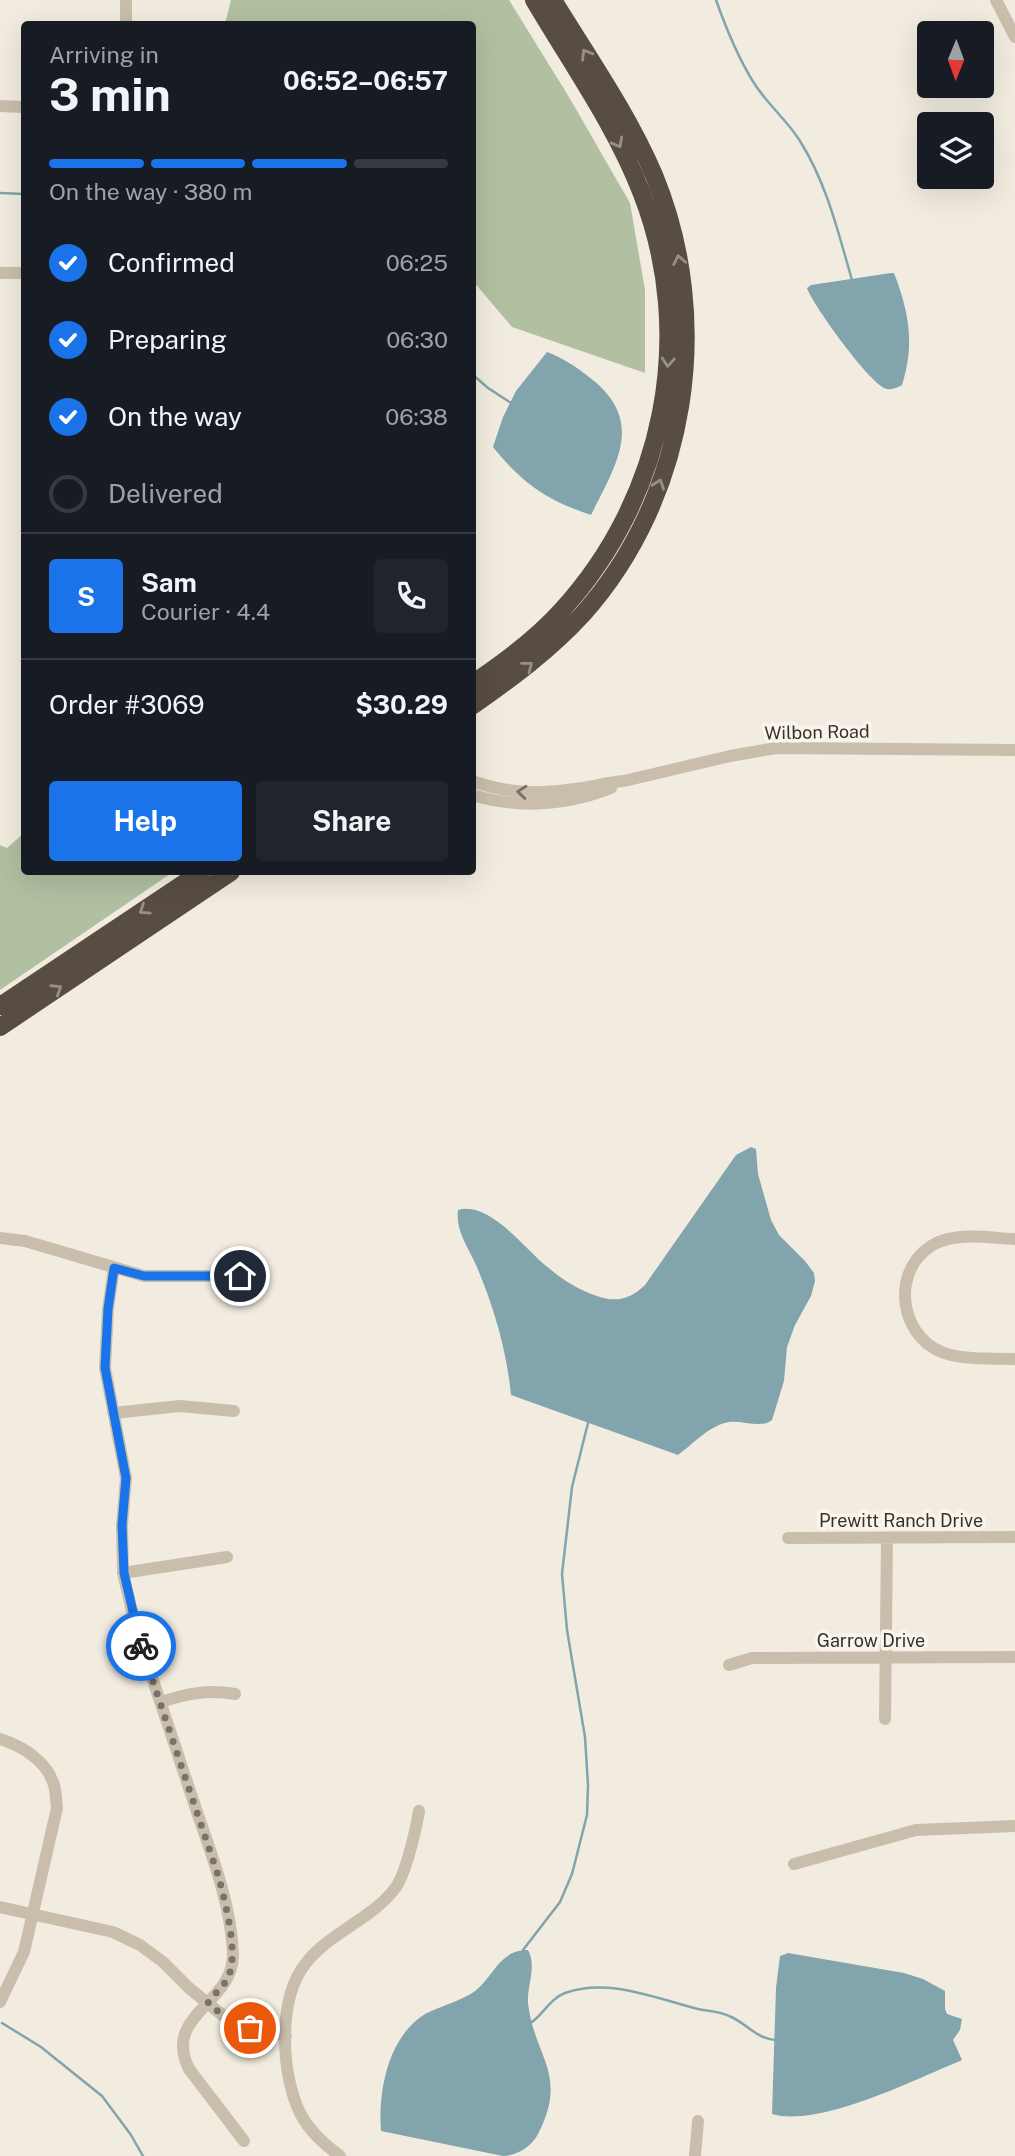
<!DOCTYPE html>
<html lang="en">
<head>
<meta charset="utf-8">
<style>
  body { margin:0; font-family:"Public Sans",sans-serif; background:#20242c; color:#f1f3f6; height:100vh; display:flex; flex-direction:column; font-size:26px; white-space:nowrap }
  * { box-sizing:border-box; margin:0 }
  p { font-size:23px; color:#9ea1a6 }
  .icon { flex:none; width:38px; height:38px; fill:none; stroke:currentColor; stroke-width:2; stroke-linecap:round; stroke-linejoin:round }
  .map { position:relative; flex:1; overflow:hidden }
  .details { position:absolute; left:21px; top:21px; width:455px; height:854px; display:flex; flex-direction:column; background:#171b24; border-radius:7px; box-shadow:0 7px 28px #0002 }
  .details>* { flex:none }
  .needle { width:46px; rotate:181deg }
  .fabs { position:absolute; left:917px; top:21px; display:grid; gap:14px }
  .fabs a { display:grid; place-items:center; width:77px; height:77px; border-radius:7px; background:#171b24; box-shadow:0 7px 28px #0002; font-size:35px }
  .pin { position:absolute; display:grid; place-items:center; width:60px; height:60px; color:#fff; margin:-30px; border:4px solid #fff; border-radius:50%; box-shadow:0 2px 7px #0007 }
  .courier { position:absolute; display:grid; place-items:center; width:70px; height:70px; margin:-35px; border:5px solid #1a73e8; border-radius:50%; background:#fff; color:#222; box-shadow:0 2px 9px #0007 }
  .headline em { font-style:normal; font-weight:700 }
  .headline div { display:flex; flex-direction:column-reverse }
  .headline { display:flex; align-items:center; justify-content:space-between; height:119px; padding:0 28px }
  h1 { font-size:46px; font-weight:700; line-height:52px }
  .bar { display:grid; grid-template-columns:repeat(4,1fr); gap:10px 7px; align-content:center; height:84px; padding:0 28px }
  .bar i { height:9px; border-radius:5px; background:#363941 }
  .bar .on { background:#1a73e8 }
  .bar p { grid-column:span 4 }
  .line { display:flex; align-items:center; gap:18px; padding:0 28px; border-top:2px solid #363941 }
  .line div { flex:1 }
  .round { display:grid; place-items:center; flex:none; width:74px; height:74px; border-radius:7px; background:#20242c }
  ol { padding:0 28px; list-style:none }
  li { display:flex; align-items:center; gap:21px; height:77px }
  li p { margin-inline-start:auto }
  li .icon { padding:7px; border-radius:50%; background:#1a73e8; color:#fff; stroke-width:4 }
  li:last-child { color:#9ea1a6 }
  li i { width:38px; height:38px; border:4px solid #363941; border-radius:50% }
  .primary-button { display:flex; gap:14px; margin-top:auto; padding:14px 28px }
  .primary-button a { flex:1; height:80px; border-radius:7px; background:#1a73e8; color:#fff; font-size:28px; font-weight:700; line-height:80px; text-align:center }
  .primary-button a+a { background:#20242c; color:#f1f3f6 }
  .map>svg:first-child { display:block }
</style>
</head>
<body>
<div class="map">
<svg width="1015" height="2156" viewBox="0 0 1015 2156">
  <rect width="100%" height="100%" fill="#f2ece0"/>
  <path fill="#b0c0a1" d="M 231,0 L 509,0 L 569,97 L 630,203 L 645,290 L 645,373 L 512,327 L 473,281 L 472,24 L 225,24 Z
    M 24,833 L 24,872 L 173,872 L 0,990 L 0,845 L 7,848 Z"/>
  <path fill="#81a4ad" d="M 891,273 L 894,273 C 909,312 915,344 902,385 C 898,387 893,390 887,389 C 872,387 812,304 807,288 L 811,285 Z
    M 547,352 C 563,358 575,366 589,377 C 646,420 617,463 591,515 C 546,500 523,484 493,447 L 503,417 L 516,391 Z
    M 751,1147 L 756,1149 L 758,1174 L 771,1220 L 779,1235 L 805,1261 L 814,1273 L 815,1281 L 811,1296 L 795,1325 L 787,1347 L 784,1381 L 772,1420 C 761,1429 743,1420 729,1422 C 710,1425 693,1444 678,1455 L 511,1395 C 507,1353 495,1311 479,1272 C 472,1252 455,1233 458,1210 C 490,1200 527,1252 550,1269 C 564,1281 579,1290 597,1296 C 616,1303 631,1299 645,1285 L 736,1155 Z
    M 528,1950 C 537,1966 527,1985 528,2003 C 534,2057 569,2074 538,2134 C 532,2146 517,2156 503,2156 L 381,2131 C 378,2091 388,2037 425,2014 C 439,2007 465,1999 475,1991 C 494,1976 499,1950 528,1950 Z
    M 788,1953 L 904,1973 L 923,1979 L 945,1991 L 945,2009 L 947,2014 L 962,2019 L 960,2030 L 953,2040 L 962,2060 C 916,2079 819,2128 772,2114 L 776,1988 L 780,1956 Z"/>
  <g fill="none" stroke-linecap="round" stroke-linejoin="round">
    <path stroke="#81a4ad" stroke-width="2.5" d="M 716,0 C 726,28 738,58 754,83 C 767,104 787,120 800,141 C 827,184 838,232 852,280
      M 0,193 L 24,194
      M 472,374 L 488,388 L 511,403
      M 523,1950 L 560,1902 L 572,1874 L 587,1815 L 588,1785 L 585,1737 L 567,1630 L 562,1574 L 572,1487 L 588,1423
      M 2,2023 L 41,2047 L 102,2096 L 131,2135 L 143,2156
      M 529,2024 C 543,2016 549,1999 565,1993 C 608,1977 657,1999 698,2009 C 708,2011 719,2011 729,2016 C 745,2022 758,2040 776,2040"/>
    <path stroke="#c9beac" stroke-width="12" d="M 996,0 L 1015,37
      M 126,24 L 126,0
      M 0,106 L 24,107
      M 0,273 L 24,273
      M 472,781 C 506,793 540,795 575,789 C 592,787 607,782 624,781 L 730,756 L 776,748 L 1015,750
      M 472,795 C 520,809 565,806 611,788
      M 0,1238 L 25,1241 L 144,1276 L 240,1276
      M 1015,1239 C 988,1238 955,1231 931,1246 C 888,1274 901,1344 951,1355 C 970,1360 995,1358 1015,1359
      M 114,1268 L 108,1309 L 105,1368 L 126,1478 L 122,1525 L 123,1573 L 138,1637 C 158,1694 177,1752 196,1809 C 212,1856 231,1904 233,1954 C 234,2004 162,2014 189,2069 L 244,2141
      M 113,1413 L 180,1406 L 234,1411
      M 788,1538 L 1015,1537
      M 123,1573 L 227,1557
      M 729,1665 L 752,1658 L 1015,1657
      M 161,1702 C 186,1694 208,1689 235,1694
      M 885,1719 L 887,1538
      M 0,1739 C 22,1746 47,1761 54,1785 C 56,1792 56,1800 57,1808 L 24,1952 L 0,2002
      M 794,1864 L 916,1830 L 1015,1826
      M 0,1907 L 113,1932 L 140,1945 L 163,1962 L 189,1988 L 226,2018 L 250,2028 L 286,2036
      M 340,2156 C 324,2144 309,2131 300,2113 C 281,2074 277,1999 306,1963 C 330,1932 373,1919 396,1887 C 406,1873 416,1829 419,1811
      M 695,2156 L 698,2121"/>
    <path stroke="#584d42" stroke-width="18" d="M 472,684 C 505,662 536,639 562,610 C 664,498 697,336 642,194 C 616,126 571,63 534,0
      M 472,706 C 512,678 550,650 583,614 C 688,496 714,320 654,175 C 628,114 588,57 553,0
      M 0,1006 L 201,872
      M 0,1027 L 231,872"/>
  </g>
  <defs><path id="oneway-chevron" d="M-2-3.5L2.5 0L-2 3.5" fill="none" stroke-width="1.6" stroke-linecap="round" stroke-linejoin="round" transform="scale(1.75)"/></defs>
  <g stroke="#989086">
    <use href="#oneway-chevron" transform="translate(586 54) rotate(-121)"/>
    <use href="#oneway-chevron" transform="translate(618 143) rotate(61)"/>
    <use href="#oneway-chevron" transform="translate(679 260) rotate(-101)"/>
    <use href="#oneway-chevron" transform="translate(668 362) rotate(94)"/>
    <use href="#oneway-chevron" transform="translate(659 484) rotate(-70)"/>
    <use href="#oneway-chevron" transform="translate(528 666) rotate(-38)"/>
    <use href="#oneway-chevron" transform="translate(144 910) rotate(146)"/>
    <use href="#oneway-chevron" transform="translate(57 989) rotate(-33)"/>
  </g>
  <use stroke="#797065" href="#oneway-chevron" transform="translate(522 792) rotate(-175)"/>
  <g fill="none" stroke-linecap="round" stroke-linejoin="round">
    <path stroke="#79726a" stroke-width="7" stroke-dasharray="0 12.6" d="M 141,1646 L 219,1878 C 225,1903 241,1959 226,1981 C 221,1989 213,1995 208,2003 L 226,2018 L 250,2028"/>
    <path stroke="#1a73e8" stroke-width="9" d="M 141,1646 L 124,1573 L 122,1525 L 126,1478 L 105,1368 L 108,1309 L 114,1268 L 144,1276 L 240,1276"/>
  </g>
  <g text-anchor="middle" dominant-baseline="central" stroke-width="7" stroke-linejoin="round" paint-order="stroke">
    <g font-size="18" fill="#38312b" stroke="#f9f5ec">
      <text transform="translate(817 732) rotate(-1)">Wilbon Road</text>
      <text x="901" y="1520">Prewitt Ranch Drive</text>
      <text x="871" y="1640">Garrow Drive</text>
    </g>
  </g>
</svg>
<div class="fabs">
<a><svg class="needle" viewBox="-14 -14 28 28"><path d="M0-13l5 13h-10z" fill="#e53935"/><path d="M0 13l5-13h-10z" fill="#9ea1a6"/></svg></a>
<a><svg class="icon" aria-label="layers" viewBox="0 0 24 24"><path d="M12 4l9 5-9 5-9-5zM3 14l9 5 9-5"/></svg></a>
</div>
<div class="pin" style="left:250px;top:2028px;background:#ea580c"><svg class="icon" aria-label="bag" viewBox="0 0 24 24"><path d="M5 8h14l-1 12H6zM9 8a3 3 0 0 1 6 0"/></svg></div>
<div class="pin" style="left:240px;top:1276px;background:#1f2937"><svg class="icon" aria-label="home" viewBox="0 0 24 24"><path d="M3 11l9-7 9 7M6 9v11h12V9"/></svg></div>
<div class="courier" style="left:141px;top:1646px"><svg class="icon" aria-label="bike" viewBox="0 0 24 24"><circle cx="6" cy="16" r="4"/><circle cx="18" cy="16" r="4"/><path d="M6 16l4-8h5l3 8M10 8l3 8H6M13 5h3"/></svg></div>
<section class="details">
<div class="headline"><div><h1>3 min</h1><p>Arriving in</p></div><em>06:52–06:57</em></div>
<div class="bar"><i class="on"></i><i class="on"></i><i class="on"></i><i></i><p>On the way · 380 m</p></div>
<ol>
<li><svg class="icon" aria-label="check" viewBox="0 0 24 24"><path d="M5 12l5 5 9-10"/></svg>Confirmed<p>06:25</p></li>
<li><svg class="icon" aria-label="check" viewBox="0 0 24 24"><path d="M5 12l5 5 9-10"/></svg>Preparing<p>06:30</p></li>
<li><svg class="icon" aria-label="check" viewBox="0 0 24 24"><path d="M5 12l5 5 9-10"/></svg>On the way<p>06:38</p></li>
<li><i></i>Delivered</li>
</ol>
<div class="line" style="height:126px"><b class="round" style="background:#1a73e8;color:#fff">S</b><div><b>Sam</b><p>Courier · 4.4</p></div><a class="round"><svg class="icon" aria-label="phone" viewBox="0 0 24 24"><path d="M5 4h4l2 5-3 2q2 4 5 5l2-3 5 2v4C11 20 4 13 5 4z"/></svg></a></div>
<div class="line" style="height:91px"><div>Order #3069</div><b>$30.29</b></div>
<div class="primary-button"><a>Help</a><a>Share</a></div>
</section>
</div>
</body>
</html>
